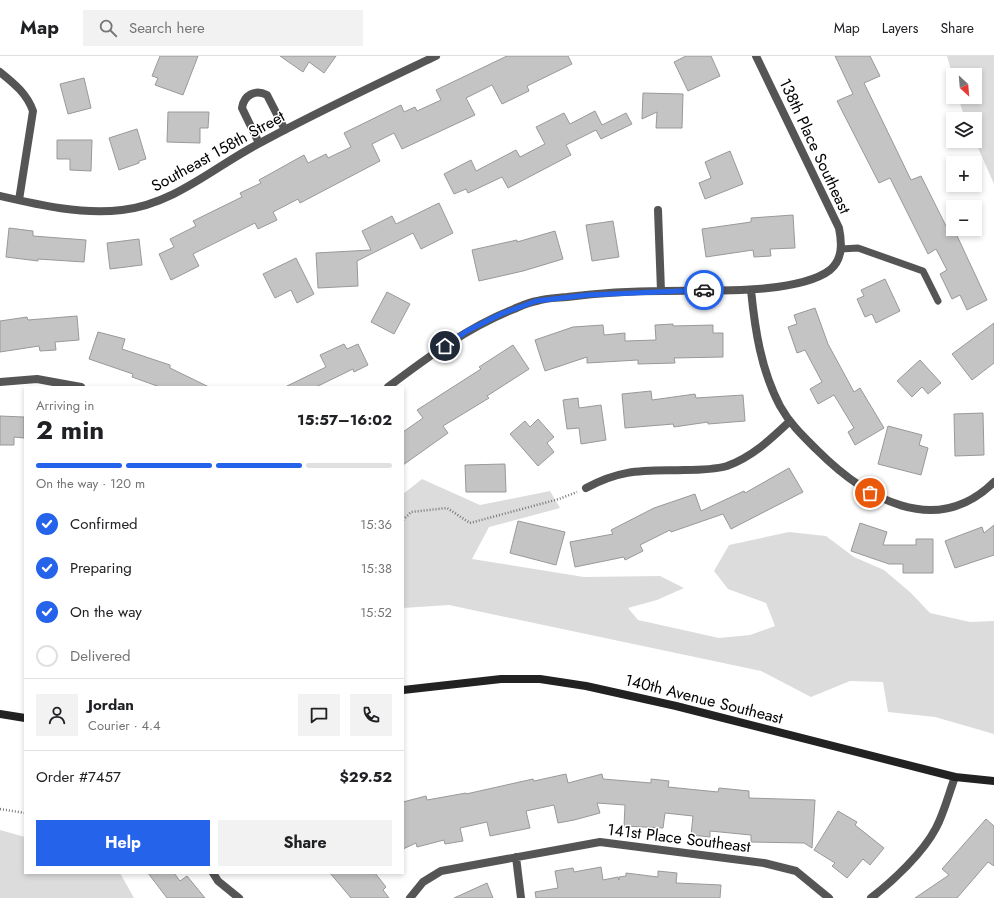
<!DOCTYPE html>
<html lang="en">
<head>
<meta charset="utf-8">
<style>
  body { margin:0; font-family:Jost,sans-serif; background:#f2f2f2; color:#202124; height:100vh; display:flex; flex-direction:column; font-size:15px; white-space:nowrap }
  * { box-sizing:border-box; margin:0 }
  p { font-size:13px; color:#757577 }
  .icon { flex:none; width:22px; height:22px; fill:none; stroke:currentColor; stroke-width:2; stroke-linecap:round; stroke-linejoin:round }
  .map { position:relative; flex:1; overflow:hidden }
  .details { position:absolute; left:24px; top:330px; width:380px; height:488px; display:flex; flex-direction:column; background:#fff; border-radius:0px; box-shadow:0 2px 6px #0003 }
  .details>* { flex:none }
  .needle { width:26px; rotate:154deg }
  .fabs { position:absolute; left:946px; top:12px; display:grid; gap:8px }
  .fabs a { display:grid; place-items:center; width:36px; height:36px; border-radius:0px; background:#fff; box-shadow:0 2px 6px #0003; font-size:20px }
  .pin { position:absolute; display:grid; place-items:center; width:34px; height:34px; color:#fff; margin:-17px; border:2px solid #fff; border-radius:50%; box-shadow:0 1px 4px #0007 }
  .courier { position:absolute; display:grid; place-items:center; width:40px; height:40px; margin:-20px; border:3px solid #2563eb; border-radius:50%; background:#fff; color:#222; box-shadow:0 1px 5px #0007 }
  .summary em { font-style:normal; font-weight:700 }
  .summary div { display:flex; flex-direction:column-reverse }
  .summary { display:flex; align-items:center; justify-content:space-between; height:68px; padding:0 12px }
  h1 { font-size:26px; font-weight:700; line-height:30px }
  .bar { display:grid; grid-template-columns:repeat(4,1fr); gap:6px 4px; align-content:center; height:48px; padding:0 12px }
  .bar i { height:5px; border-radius:3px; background:#e0e0e0 }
  .bar .current { background:#2563eb }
  .bar p { grid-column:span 4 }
  .line { display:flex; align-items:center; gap:10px; padding:0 12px; border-top:1px solid #e0e0e0 }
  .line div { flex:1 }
  .round { display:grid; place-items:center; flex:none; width:42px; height:42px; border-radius:0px; background:#f2f2f2 }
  ol { padding:0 12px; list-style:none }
  li { display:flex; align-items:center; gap:12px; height:44px }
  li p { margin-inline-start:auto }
  li .icon { padding:4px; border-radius:50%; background:#2563eb; color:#fff; stroke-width:4 }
  li:last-child { color:#757577 }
  li i { width:22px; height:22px; border:2px solid #e0e0e0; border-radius:50% }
  .cta { display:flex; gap:8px; margin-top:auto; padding:8px 12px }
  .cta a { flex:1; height:46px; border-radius:0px; background:#2563eb; color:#fff; font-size:16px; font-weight:700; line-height:46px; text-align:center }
  .cta a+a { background:#f2f2f2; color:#202124 }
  header { display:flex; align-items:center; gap:24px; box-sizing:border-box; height:56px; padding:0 20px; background:#fff; border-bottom:1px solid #e0e0e0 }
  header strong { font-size:19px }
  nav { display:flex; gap:22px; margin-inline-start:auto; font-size:14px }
  .search { width:280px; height:36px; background:#f2f2f2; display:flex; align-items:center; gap:10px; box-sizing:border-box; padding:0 14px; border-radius:0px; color:#757577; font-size:15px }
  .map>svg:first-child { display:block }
</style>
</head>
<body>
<header>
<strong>Map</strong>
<div class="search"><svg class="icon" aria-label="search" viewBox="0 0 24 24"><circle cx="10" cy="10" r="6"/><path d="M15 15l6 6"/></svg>Search here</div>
<nav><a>Map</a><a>Layers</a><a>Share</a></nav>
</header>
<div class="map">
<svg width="994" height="842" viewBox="0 0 994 842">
  <rect width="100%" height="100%" fill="#fff"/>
  <path fill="#dcdcdc" d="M 947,0 L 994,0 L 994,128 L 975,85 L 975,63 L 965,63 L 958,41 L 975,41 L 975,19 L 953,19 L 953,21 Z
    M 422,423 L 480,449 L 550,435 L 560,452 L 489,471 L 472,503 L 584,521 L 660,520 L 684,532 L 657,544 L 628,552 L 638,564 L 719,582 L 750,579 L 775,570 L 766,547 L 728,533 L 714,515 L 729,489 L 789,476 L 826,480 L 854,501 L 884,514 L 911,537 L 930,557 L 970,566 L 994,565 L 994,678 L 935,661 L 888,656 L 883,626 L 850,625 L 811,641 L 761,615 L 449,549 L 403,552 L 403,438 Z
    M 0,774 L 25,781 L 25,817 L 120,817 L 134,842 L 0,842 Z"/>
  <path fill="#c4c4c4" stroke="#999" d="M 160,0 L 198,0 L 183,39 L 155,29 L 158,22 L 152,20 Z
    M 280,0 L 336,0 L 324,17 L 309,6 L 303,16 Z
    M 507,0 L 568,0 L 572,8 L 527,30 L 529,35 L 502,48 L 492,29 L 466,42 L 475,59 L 402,93 L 394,77 L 372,88 L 380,105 L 300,147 L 298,143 L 273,156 L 277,164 L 258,173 L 255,167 L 193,198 L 199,210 L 171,224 L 159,198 L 174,191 L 170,183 L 196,170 L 193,165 L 242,141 L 240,137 L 261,127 L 259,124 L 304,99 L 308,107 L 326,98 L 328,102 L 351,91 L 344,77 L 401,49 L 404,56 L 415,51 L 417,55 L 441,44 L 436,34 Z
    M 686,0 L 711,0 L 720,20 L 688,35 L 674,6 Z
    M 835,0 L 870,0 L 880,20 L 864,27 L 911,124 L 921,120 L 947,172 L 952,169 L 987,244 L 967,254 L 960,239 L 952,243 L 940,218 L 947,214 L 936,193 L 928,198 L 890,122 L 879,127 L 837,45 L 853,38 Z
    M 84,22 L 91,52 L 68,58 L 60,28 Z
    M 643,37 L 683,38 L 682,72 L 656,72 L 657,56 L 642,63 Z
    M 595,55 L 602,69 L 626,57 L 632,68 L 601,83 L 596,74 L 566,89 L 571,99 L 508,132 L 502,121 L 468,137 L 466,133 L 454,138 L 444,118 L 471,104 L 476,115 L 516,94 L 520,101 L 545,88 L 536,71 L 564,57 L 570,68 Z
    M 168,56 L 209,56 L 208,72 L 200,72 L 200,87 L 167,86 Z
    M 137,73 L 146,103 L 139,105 L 139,107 L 119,114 L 109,82 Z
    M 57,84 L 92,84 L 91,115 L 70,114 L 70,103 L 57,103 Z
    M 730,95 L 743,128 L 705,143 L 699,127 L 711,122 L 705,106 Z
    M 439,147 L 453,177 L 421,193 L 413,177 L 357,205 L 358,230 L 318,232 L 316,197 L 371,194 L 362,175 L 392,160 L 396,168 Z
    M 793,159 L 795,192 L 770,193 L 771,200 L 754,201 L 753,194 L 706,201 L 702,173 L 751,166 L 751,162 Z
    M 613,165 L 619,201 L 592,205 L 586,169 Z
    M 9,172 L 33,175 L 33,180 L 86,184 L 84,206 L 38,203 L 38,205 L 6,201 Z
    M 555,175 L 563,203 L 523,215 L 479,225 L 472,194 L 517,184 L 517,186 Z
    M 139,183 L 142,209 L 110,213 L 107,187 Z
    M 296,202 L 314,238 L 297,247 L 291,234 L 275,242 L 263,218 Z
    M 885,223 L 900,255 L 876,267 L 872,258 L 865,261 L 857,243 L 864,240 L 861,234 Z
    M 387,236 L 410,248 L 394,278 L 371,266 Z
    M 815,252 L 828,288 L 854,336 L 860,332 L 884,372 L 855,389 L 848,376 L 854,372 L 834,339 L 818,348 L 810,333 L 822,326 L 805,294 L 797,297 L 788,271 L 797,268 L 794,259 Z
    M 77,260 L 79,284 L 55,286 L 56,294 L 40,295 L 39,290 L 0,296 L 0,265 L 27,261 L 28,264 Z
    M 994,267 L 994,307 L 972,324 L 952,298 Z
    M 673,268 L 673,270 L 713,269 L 713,277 L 723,277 L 723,301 L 674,302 L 675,307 L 638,308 L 638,304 L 587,307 L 587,301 L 545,315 L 535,284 L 573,271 L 603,269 L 604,279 L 625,277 L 625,285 L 656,284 L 655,269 Z
    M 98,276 L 125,283 L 122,293 L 170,309 L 170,312 L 209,331 L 160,331 L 132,321 L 133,318 L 89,303 Z
    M 344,288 L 347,293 L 358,288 L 368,309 L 354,316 L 353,313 L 316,331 L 285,331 L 326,311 L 320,299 Z
    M 513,289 L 529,313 L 487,340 L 489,342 L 443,370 L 448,377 L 403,409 L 403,376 L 423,362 L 417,354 L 481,313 L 479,311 Z
    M 920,304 L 941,327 L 928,338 L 922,331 L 912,341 L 897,325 Z
    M 651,335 L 652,344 L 695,338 L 696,342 L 743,339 L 745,365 L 708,368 L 708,366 L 674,371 L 673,368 L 625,372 L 622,338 Z
    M 578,342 L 579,352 L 601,349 L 606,384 L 581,388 L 579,372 L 567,373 L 563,344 Z
    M 983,357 L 984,399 L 955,400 L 954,358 Z
    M 0,360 L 24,361 L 24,382 L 14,381 L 14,389 L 0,389 Z
    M 538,363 L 554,381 L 547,387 L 554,396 L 538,410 L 510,378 L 525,365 L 530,371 Z
    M 888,370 L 922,379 L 919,389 L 928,392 L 921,419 L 878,408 Z
    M 505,408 L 506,436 L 466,436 L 465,409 Z
    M 789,412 L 803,436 L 731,473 L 723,458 L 671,476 L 670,474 L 640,489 L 643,495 L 625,504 L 624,501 L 575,511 L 570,486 L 613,478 L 611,474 L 654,452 L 695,438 L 701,455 L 744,435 L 745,437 Z
    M 518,465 L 565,476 L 556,509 L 510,497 Z
    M 860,467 L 887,476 L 883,489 L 916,489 L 916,483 L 933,483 L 933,517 L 903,517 L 903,508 L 889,508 L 851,495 Z
    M 994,469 L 994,499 L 955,512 L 945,485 L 982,471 L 984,477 Z
    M 566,718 L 568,727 L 602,718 L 603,723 L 651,727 L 651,723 L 669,725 L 668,731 L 718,736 L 719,732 L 749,735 L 749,742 L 815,744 L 812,792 L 804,787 L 751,786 L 751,779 L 710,775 L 710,781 L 691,779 L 693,760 L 665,757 L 663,772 L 624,770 L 625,749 L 597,747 L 600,757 L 574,764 L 558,767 L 554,749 L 526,755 L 530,772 L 490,780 L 487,766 L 460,772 L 463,785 L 445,788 L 444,784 L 417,791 L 416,787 L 403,793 L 403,746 L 426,740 L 427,744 L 466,737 L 466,738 L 533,723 L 534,725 Z
    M 838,755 L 857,766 L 855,769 L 884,792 L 870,809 L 863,803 L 847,822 L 832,810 L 835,807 L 814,794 Z
    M 986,763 L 994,770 L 994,810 L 988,806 L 957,842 L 915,842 L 949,819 L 942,813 Z
    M 601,811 L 603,824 L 618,821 L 619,824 L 619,821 L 626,820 L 626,817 L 658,821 L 658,815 L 677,817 L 676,827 L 721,829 L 720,842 L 536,842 L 535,836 L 558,832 L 555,815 L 573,812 L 574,816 Z
    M 148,817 L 174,817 L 180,825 L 187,820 L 205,842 L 167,842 Z
    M 330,817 L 375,817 L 386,831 L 383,834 L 389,842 L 351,842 Z
    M 487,827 L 493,842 L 454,842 Z"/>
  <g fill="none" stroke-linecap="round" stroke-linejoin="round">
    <path stroke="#777" stroke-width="2.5" stroke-dasharray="1 2" stroke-linecap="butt" d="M 403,464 L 411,456 L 447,452 L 470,467 L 559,443 L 577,436
      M 0,753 L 25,757"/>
    <path stroke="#555" stroke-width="7" d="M 841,193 L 858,192 L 923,215 L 938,245"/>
    <path stroke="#555" stroke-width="8" d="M 0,16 C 15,28 27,38 33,55 L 19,144
      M 259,87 L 242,52 C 244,39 255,33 267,39 L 285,74
      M 0,140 C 39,149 82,159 122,154 C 175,148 215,110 260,87 C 317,56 377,28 436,0
      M 658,154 L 661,235
      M 751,234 C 755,274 761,314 780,350 C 790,368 803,380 817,394 C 864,441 935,484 994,426
      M 0,326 L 37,323 L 81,331
      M 388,331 C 428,301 468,271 514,253 C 521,250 529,246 537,245 C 546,242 557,242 567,241 C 599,237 631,235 663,235 C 705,234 797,239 830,214 C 843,203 842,187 839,172 L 756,0
      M 586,432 C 623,412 644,415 684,414 C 698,414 713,414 727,410 C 752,401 771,383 789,366
      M 516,801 L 521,842
      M 213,817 L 218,825 L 239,842
      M 410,842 L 423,826 L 441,815 L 600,786 L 764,807 L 796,815 L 829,842
      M 871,842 C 893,825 923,797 936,772 C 944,757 949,737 955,721"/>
    <path stroke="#222" stroke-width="8" d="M 403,634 L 501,623 L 540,623 L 586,630 L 676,650 L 955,721 L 994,725
      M 0,658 L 25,662"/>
  </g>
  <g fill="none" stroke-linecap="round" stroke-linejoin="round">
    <path stroke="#595959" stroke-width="4" stroke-dasharray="0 7.2" d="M 704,234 L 751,234 L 754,270 L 762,300 L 771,329 L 789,366 L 835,412 L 870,437"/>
    <path stroke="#2563eb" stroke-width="5" d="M 445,290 L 467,275 L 501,258 L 536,245 L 587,239 L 704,234"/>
  </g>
  <g text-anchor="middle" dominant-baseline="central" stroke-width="3" stroke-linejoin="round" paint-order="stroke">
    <g font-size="16" fill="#000" stroke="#fff">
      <text transform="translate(815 90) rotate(65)">138th Place Southeast</text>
      <text transform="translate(218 95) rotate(-29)">Southeast 158th Street</text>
      <text transform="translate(704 643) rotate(14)">140th Avenue Southeast</text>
      <text transform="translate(679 782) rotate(7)">141st Place Southeast</text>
    </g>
  </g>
</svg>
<div class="fabs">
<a><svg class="needle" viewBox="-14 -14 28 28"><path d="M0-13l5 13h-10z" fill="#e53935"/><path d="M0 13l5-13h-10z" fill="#757577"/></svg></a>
<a><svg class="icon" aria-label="layers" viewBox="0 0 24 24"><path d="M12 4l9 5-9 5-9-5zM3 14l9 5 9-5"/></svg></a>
<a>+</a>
<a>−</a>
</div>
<div class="pin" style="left:870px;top:437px;background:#ea580c"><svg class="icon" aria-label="bag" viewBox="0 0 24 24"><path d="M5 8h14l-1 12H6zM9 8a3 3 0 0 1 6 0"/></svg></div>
<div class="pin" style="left:445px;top:290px;background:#1f2937"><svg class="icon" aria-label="home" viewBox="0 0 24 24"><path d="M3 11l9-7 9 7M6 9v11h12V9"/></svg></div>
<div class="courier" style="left:704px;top:234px"><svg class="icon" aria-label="car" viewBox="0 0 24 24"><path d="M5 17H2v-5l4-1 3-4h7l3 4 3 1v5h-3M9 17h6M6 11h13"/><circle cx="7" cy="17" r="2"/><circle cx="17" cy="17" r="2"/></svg></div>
<section class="details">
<div class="summary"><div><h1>2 min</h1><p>Arriving in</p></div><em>15:57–16:02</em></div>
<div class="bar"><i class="current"></i><i class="current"></i><i class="current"></i><i></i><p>On the way · 120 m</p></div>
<ol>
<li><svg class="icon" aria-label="check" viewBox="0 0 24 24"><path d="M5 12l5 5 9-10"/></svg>Confirmed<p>15:36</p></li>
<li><svg class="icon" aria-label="check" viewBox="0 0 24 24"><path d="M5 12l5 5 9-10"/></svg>Preparing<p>15:38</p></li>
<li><svg class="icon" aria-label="check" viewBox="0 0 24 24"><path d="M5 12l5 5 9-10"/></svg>On the way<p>15:52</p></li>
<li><i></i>Delivered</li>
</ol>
<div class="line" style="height:72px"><a class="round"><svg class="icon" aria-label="person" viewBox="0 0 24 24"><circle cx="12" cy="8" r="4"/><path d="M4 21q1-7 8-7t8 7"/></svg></a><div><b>Jordan</b><p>Courier · 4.4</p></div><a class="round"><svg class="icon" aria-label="chat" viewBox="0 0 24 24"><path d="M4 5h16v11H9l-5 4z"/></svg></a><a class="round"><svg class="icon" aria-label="phone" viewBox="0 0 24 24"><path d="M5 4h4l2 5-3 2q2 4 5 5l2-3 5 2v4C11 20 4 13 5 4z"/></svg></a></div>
<div class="line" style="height:52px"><div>Order #7457</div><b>$29.52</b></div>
<div class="cta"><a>Help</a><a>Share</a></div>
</section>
</div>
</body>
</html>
